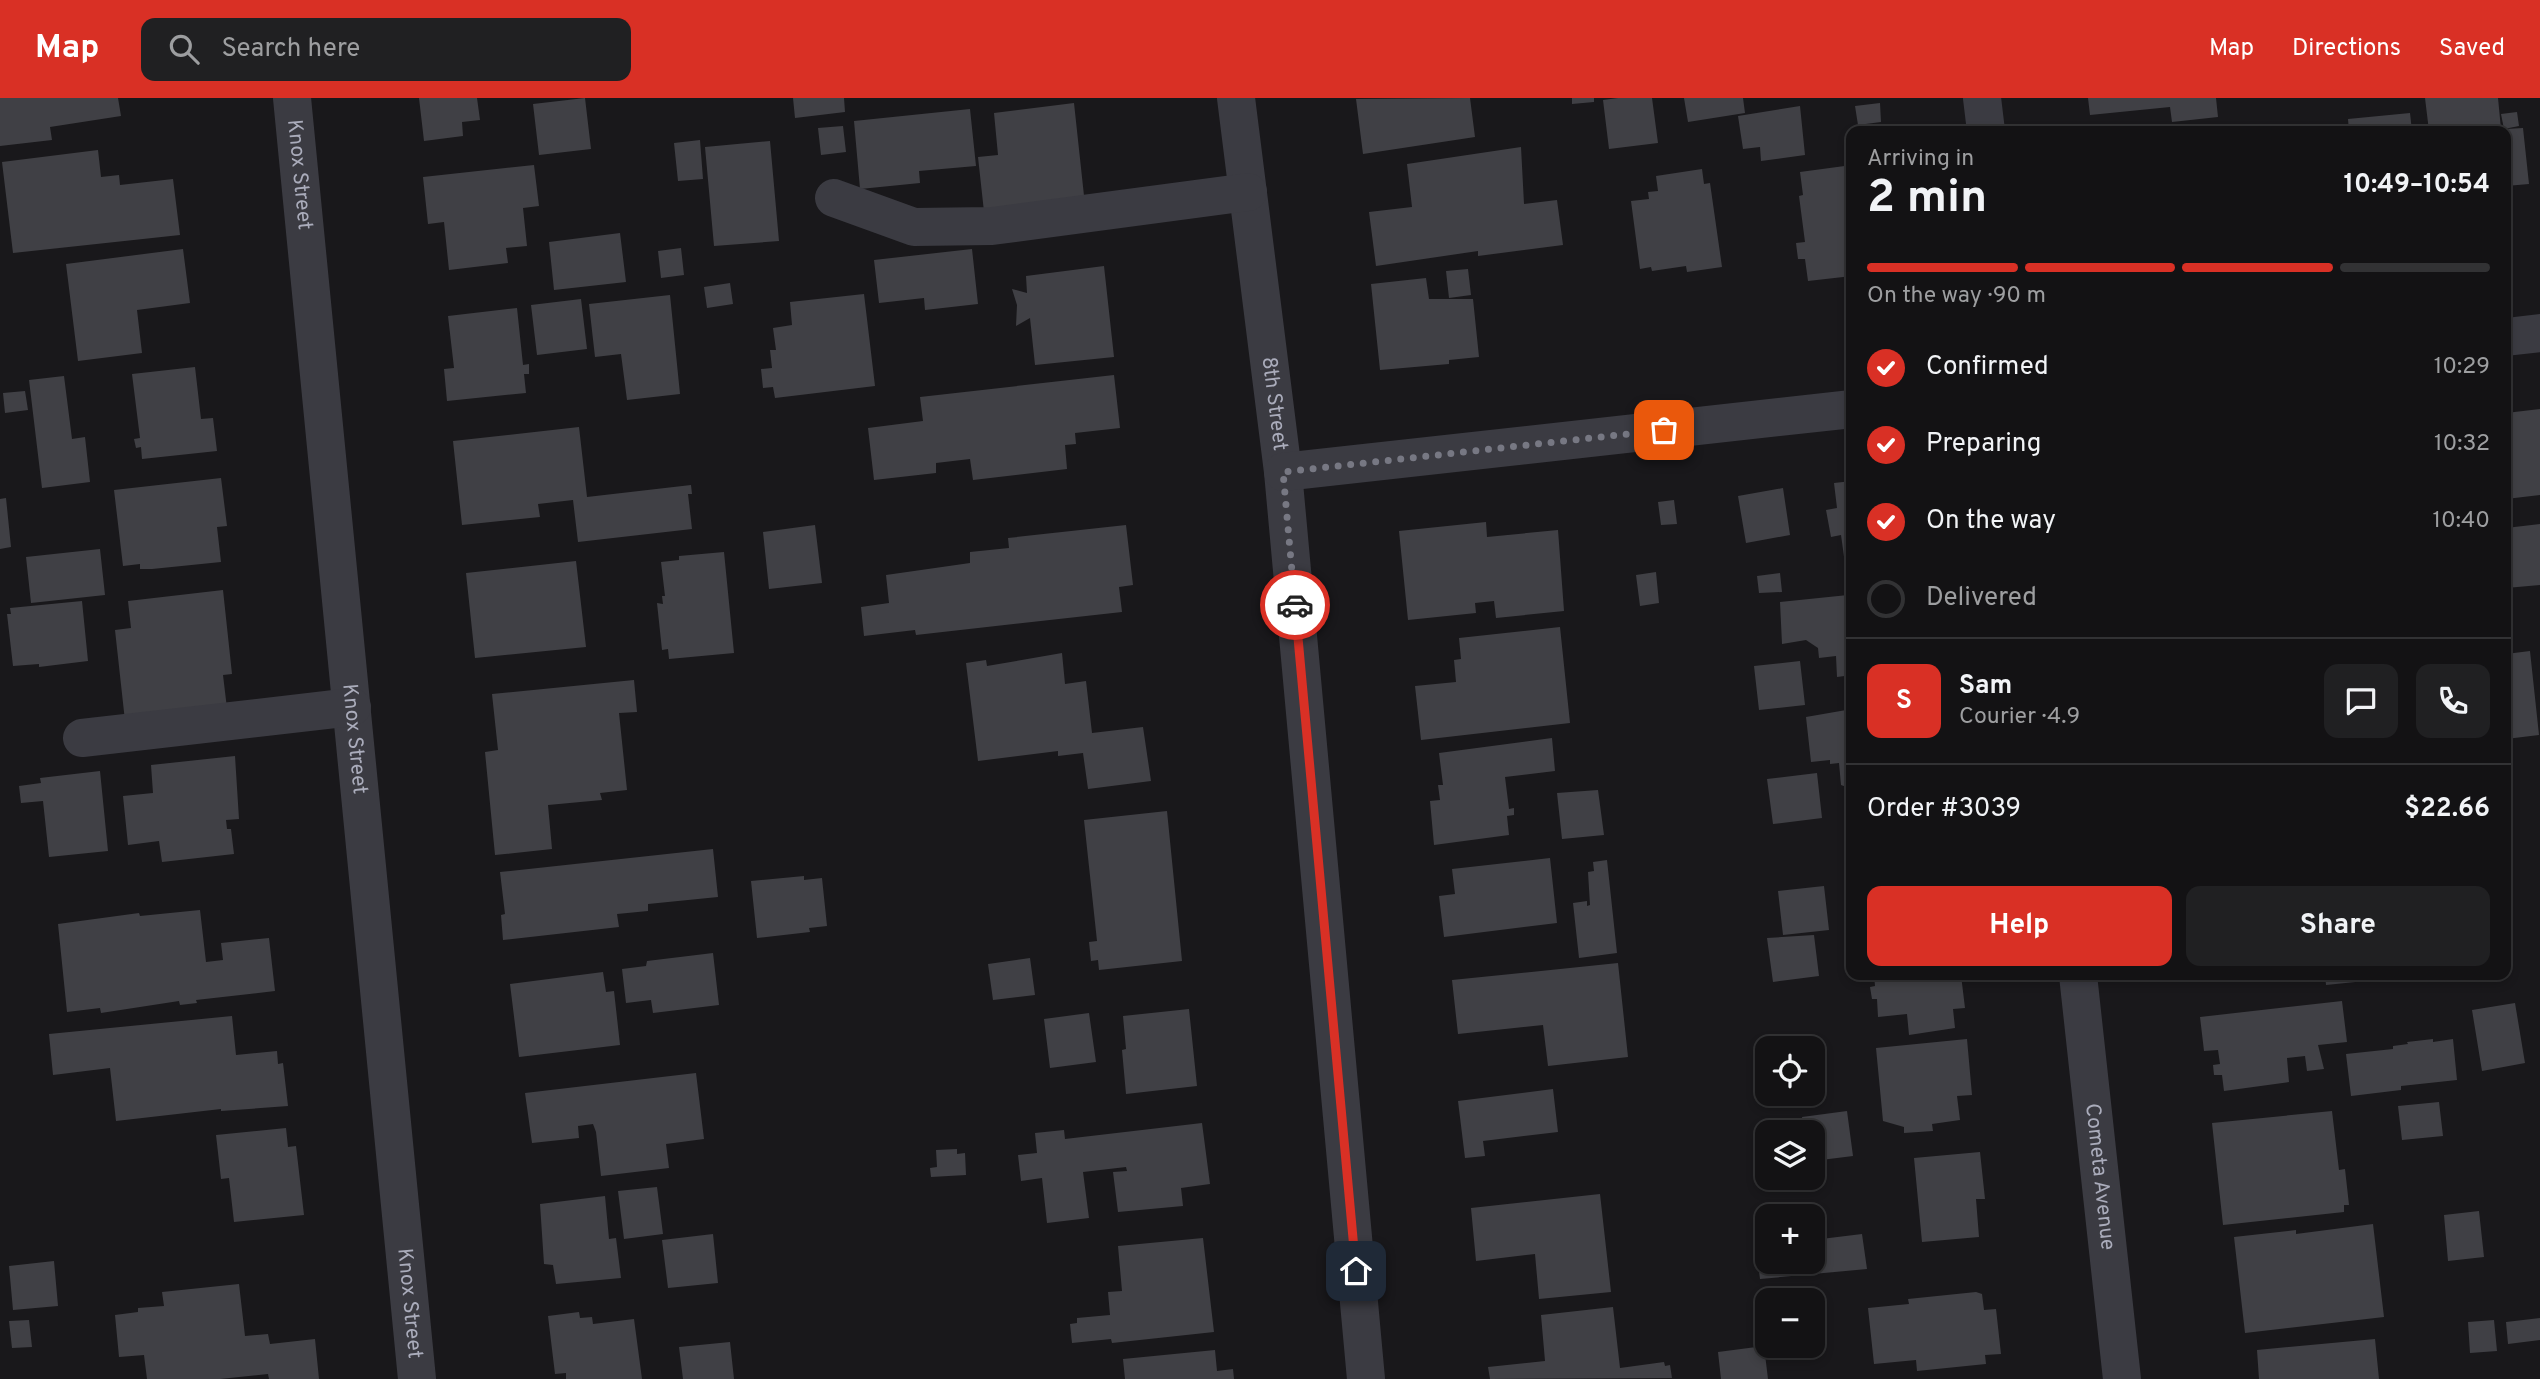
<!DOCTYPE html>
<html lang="en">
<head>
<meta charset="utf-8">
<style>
  body { margin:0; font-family:Overpass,sans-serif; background:#202022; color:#f1f3f6; height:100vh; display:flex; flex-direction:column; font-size:26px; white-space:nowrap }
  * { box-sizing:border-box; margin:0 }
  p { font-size:23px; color:#9d9ea0 }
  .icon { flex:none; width:38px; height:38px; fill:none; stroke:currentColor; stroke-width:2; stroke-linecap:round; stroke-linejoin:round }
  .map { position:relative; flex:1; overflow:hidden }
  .details { position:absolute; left:1846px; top:28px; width:665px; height:854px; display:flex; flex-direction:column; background:#131214; border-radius:14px; box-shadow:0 4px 10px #0003,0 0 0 2px #323234 }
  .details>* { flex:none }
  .buttons { position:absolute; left:1755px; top:938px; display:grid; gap:14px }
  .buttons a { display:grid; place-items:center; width:70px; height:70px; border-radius:14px; background:#131214; box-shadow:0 4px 10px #0003,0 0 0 2px #323234; font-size:35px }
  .pin { position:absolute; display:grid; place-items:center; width:60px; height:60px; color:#fff; margin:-30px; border-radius:14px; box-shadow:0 4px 10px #0006 }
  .courier { position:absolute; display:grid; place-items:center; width:70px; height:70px; margin:-35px; border:5px solid #d93025; border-radius:50%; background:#fff; color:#222; box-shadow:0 2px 9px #0007 }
  .headline em { font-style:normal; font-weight:700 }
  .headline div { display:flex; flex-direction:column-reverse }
  .headline { display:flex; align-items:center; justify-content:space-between; height:119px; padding:0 21px }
  h1 { font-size:46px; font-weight:700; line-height:52px }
  .bar { display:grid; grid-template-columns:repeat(4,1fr); gap:10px 7px; align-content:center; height:84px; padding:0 21px }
  .bar i { height:9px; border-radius:5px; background:#323234 }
  .bar .selected { background:#d93025 }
  .bar p { grid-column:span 4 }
  .line { display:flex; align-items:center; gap:18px; padding:0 21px; border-top:2px solid #323234 }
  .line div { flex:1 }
  .round { display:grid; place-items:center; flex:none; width:74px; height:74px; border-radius:14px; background:#202022 }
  ol { padding:0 21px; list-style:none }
  li { display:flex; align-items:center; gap:21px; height:77px }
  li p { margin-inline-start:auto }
  li .icon { padding:7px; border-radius:50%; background:#d93025; color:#fff; stroke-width:4 }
  li:last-child { color:#9d9ea0 }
  li i { width:38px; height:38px; border:4px solid #323234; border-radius:50% }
  .action { display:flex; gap:14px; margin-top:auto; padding:14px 21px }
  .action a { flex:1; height:80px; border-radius:14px; background:#d93025; color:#fff; font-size:28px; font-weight:700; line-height:80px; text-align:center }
  .action a+a { background:#202022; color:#f1f3f6 }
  header { display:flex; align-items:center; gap:42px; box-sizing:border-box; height:98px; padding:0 35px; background:#d93025; color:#fff }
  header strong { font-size:33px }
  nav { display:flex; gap:38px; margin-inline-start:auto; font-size:24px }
  .search { width:490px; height:63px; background:#202022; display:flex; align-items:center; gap:18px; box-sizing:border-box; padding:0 24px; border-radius:14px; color:#9d9ea0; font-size:26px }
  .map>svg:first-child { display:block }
</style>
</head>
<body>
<header>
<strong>Map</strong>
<div class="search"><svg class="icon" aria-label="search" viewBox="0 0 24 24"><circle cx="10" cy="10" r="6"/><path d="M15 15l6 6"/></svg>Search here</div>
<nav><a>Map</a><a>Directions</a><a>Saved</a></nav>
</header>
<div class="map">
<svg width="2540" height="1281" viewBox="0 0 2540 1281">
  <rect width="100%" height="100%" fill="#19181b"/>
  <path fill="#404045" d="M 0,0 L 118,0 L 121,18 L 50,29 L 52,42 L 0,48 Z
    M 419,0 L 477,0 L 480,22 L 462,24 L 463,38 L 424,43 Z
    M 585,0 L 591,51 L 539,57 L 533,6 Z
    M 793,0 L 844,0 L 845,14 L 795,20 Z
    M 1470,0 L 1475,39 L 1363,56 L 1356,1 Z
    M 1572,0 L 1594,0 L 1594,4 L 1572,6 Z
    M 1618,0 L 1652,0 L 1658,45 L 1609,51 L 1603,2 Z
    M 1684,0 L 1743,0 L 1745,15 L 1688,24 Z
    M 2088,0 L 2216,0 L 2218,19 L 2172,24 L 2170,9 L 2090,17 Z
    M 2425,0 L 2498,0 L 2501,31 L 2429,33 Z
    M 1074,5 L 1085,107 L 985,123 L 978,59 L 998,57 L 994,15 Z
    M 1880,5 L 1881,24 L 1858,27 L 1855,8 Z
    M 1800,8 L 1805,57 L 1761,63 L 1760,49 L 1743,51 L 1738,18 Z
    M 970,11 L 976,68 L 919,73 L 920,85 L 860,91 L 854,23 Z
    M 2517,14 L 2519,28 L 2504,31 L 2501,16 Z
    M 2410,15 L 2412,33 L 2349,33 L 2348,21 Z
    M 843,28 L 846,54 L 821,57 L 818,30 Z
    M 2523,30 L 2529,86 L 2506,88 L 2506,31 Z
    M 700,42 L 703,81 L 678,83 L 674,45 Z
    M 770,43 L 779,143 L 714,148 L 705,49 Z
    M 1521,49 L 1524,106 L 1557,102 L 1563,147 L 1478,158 L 1478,153 L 1376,168 L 1369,114 L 1412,109 L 1407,66 Z
    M 98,52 L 101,79 L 119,77 L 120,87 L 173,81 L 180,137 L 13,155 L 2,64 Z
    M 534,67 L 539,108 L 523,110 L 527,148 L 506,150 L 508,165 L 449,172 L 444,124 L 428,126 L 423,79 Z
    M 1852,67 L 1852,178 L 1808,183 L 1805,161 L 1798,161 L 1796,145 L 1805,144 L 1799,98 L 1803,97 L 1800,74 Z
    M 1702,71 L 1704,86 L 1710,85 L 1722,169 L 1687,174 L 1686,168 L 1652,173 L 1651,169 L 1640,171 L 1631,103 L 1649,101 L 1648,94 L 1658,93 L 1656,78 Z
    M 620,135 L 626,184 L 554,192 L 549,144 Z
    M 681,150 L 684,177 L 661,180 L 658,153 Z
    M 183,151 L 190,205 L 137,212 L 142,255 L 78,263 L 66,166 Z
    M 972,151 L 978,206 L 925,212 L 924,200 L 879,205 L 874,162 Z
    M 1104,168 L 1114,259 L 1035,267 L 1030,220 L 1016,228 L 1017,207 L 1012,191 L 1027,195 L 1026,178 Z
    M 1468,171 L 1471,197 L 1449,200 L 1446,173 Z
    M 1426,180 L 1429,201 L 1473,201 L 1479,259 L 1449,262 L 1449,266 L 1380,272 L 1371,186 Z
    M 730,185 L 733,206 L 707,210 L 704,189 Z
    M 864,196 L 875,288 L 775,300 L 773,289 L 763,290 L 761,271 L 772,270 L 770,252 L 776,252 L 773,230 L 792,227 L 790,204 Z
    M 670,197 L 680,296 L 627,302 L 621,256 L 595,259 L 589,206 Z
    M 581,201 L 587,251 L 537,257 L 531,207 Z
    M 517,210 L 523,267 L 529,266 L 529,276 L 524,276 L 526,295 L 447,303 L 444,271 L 454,270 L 448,218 Z
    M 195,269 L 201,321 L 213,320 L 217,353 L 142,361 L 141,349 L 136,350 L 134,341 L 140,340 L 132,276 Z
    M 1114,277 L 1120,330 L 1075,335 L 1076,346 L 1065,347 L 1067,371 L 973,382 L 970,361 L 936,365 L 936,375 L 874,382 L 868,330 L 923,323 L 920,299 Z
    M 64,278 L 72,341 L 85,339 L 90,384 L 42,390 L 29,282 Z
    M 25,293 L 28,312 L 5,315 L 3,295 Z
    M 2540,311 L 2540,397 L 2506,401 L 2506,315 Z
    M 579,329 L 587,399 L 691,387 L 692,396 L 688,396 L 692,431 L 578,444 L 573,402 L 538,406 L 540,419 L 462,427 L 453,343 Z
    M 221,380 L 227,428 L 217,429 L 221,464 L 152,471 L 140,471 L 140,466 L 123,468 L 114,392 Z
    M 1852,383 L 1852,472 L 1846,473 L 1841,437 L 1831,439 L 1826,412 L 1837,410 L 1834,385 Z
    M 1783,390 L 1790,437 L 1746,445 L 1738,398 Z
    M 6,400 L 11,449 L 0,451 L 0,401 Z
    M 1674,402 L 1677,426 L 1661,427 L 1658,404 Z
    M 1486,424 L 1487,439 L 1558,432 L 1564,513 L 1496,520 L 1494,503 L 1475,505 L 1476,515 L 1408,522 L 1399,433 Z
    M 2540,426 L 2540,487 L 2506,490 L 2506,430 Z
    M 815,427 L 822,485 L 769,491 L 763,434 Z
    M 1126,427 L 1133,487 L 1119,489 L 1122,514 L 916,537 L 915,532 L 864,538 L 861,509 L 889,505 L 886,477 L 970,465 L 970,454 L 1009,450 L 1008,440 Z
    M 100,451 L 105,497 L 31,505 L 26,459 Z
    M 724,454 L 734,555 L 669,561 L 668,551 L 662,552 L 657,505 L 663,506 L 662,498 L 665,498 L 661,464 L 679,462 L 679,458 Z
    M 576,463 L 586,549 L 475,560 L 466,475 Z
    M 1656,474 L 1659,505 L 1640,508 L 1636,477 Z
    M 1780,475 L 1782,494 L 1759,495 L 1757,478 Z
    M 223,492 L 232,576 L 223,577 L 228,619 L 125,623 L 115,532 L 131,530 L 128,503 Z
    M 1848,497 L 1852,499 L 1852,577 L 1837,579 L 1836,558 L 1819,560 L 1818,550 L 1806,542 L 1782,546 L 1780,504 Z
    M 82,503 L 88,563 L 39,569 L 39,566 L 13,568 L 7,516 L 11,516 L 10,510 Z
    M 1560,529 L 1570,625 L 1421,642 L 1415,588 L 1456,584 L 1454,562 L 1461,561 L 1459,540 Z
    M 2530,553 L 2539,637 L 2506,641 L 2506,556 Z
    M 1062,555 L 1065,586 L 1086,583 L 1092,635 L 1143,629 L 1151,683 L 1088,691 L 1083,655 L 1058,658 L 1058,653 L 978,663 L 966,565 L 986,562 L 987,568 Z
    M 1800,563 L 1805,607 L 1759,612 L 1754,568 Z
    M 634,582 L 637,614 L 619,615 L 627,692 L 600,695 L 602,702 L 548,707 L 552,751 L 495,757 L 485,654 L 498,652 L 492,596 Z
    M 1852,611 L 1852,691 L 1841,687 L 1839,665 L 1830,666 L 1830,662 L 1811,664 L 1806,619 Z
    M 1552,640 L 1555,673 L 1505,679 L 1509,711 L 1514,710 L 1514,717 L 1507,718 L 1509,737 L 1434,747 L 1430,703 L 1440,702 L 1438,687 L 1443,687 L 1439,655 Z
    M 235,658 L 239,721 L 226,722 L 227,731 L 231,731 L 234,756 L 162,764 L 159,743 L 128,747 L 123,698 L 153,695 L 151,667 Z
    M 100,673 L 108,753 L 49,759 L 43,703 L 21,705 L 19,688 L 41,685 L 40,680 Z
    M 1817,675 L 1822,720 L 1773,726 L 1767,681 Z
    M 1598,692 L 1604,737 L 1562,741 L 1557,695 Z
    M 1167,713 L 1182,863 L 1099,872 L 1098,862 L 1091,863 L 1089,844 L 1097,843 L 1084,722 Z
    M 713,751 L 718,799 L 648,806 L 648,813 L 617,816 L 619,829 L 503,842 L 501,817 L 505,816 L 500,774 Z
    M 1550,760 L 1557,825 L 1444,839 L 1439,798 L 1455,796 L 1452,771 Z
    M 1607,762 L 1617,855 L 1579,860 L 1573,805 L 1587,803 L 1587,808 L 1590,807 L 1588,774 L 1594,773 L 1593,764 Z
    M 804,778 L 804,782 L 822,780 L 827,828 L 809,830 L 810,834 L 757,840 L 751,783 Z
    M 1824,788 L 1829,832 L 1783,837 L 1778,793 Z
    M 200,812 L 206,864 L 223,862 L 221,845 L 269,840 L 275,893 L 196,902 L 197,905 L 180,907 L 179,903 L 101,915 L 100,910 L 67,914 L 58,826 L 139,815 L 140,818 Z
    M 1814,837 L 1819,878 L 1773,884 L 1767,840 Z
    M 713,855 L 719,907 L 653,915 L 651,902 L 626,905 L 622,871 L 646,868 L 647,863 Z
    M 1030,860 L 1035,897 L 993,902 L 988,866 Z
    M 1618,865 L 1628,959 L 1548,968 L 1543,927 L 1458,936 L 1452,882 Z
    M 603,874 L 606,894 L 614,893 L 620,947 L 519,959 L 510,886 Z
    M 1874,877 L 1961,877 L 1965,910 L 1953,911 L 1955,930 L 1909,937 L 1907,916 L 1878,919 L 1877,901 L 1872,901 L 1870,889 L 1875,888 Z
    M 2325,877 L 2375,877 L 2375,882 L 2326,887 Z
    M 2342,903 L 2347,944 L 2318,947 L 2324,971 L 2307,973 L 2305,958 L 2287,960 L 2289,984 L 2224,993 L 2222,977 L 2214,977 L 2213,967 L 2220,966 L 2218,952 L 2204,953 L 2200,919 Z
    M 2515,905 L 2525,965 L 2482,973 L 2472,912 Z
    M 1189,911 L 1197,988 L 1126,996 L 1122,952 L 1126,951 L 1123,918 Z
    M 1089,915 L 1096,964 L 1050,970 L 1044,921 Z
    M 232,918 L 236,957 L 277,953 L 278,966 L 283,965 L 288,1008 L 221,1013 L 221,1011 L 116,1023 L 110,970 L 53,977 L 49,936 Z
    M 1967,941 L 1972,997 L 1957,998 L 1960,1022 L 1932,1026 L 1933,1033 L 1904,1035 L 1904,1029 L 1883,1023 L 1876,950 Z
    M 2433,941 L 2433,944 L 2453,941 L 2457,982 L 2401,988 L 2401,992 L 2351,998 L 2346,956 L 2393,951 L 2393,948 L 2408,946 L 2407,944 Z
    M 696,975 L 704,1041 L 666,1046 L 669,1070 L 601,1078 L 596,1034 L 593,1026 L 578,1028 L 579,1040 L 532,1045 L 525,995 Z
    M 1553,991 L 1558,1034 L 1483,1043 L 1485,1058 L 1465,1060 L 1458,1003 Z
    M 2439,1004 L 2443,1038 L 2402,1042 L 2398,1008 Z
    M 1847,1013 L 1853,1058 L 1813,1063 L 1813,1034 L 1804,1034 L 1802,1019 Z
    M 2332,1013 L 2339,1072 L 2345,1071 L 2349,1107 L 2344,1107 L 2344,1114 L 2223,1127 L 2212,1025 Z
    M 1202,1025 L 1210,1086 L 1181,1090 L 1183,1108 L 1118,1114 L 1113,1074 L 1127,1073 L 1126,1069 L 1083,1074 L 1089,1120 L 1047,1125 L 1042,1080 L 1021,1083 L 1018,1057 L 1037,1055 L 1035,1035 L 1064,1032 L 1065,1041 Z
    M 286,1030 L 288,1049 L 296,1048 L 304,1117 L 234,1124 L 229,1080 L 221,1081 L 216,1037 Z
    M 957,1051 L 957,1056 L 965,1055 L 966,1077 L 931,1079 L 930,1070 L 937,1069 L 936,1052 Z
    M 1980,1054 L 1985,1101 L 1976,1101 L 1979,1139 L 1922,1144 L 1914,1060 Z
    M 657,1089 L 663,1136 L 624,1141 L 618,1093 Z
    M 1600,1096 L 1611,1194 L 1539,1201 L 1535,1156 L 1476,1163 L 1471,1110 Z
    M 605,1098 L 609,1141 L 616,1140 L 621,1180 L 556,1186 L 553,1167 L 544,1166 L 540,1106 Z
    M 2479,1113 L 2484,1159 L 2448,1163 L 2444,1117 Z
    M 2373,1126 L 2384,1219 L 2245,1235 L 2234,1139 L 2296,1132 L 2296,1136 Z
    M 713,1136 L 718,1185 L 668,1190 L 662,1142 Z
    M 1862,1136 L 1867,1171 L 1760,1181 L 1756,1151 L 1768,1150 L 1768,1164 L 1813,1164 L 1813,1142 Z
    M 1203,1140 L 1214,1234 L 1112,1245 L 1111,1241 L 1072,1245 L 1070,1226 L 1077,1225 L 1077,1220 L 1110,1217 L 1108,1194 L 1122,1193 L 1118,1148 Z
    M 54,1163 L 58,1208 L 13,1212 L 9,1168 Z
    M 239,1186 L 245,1238 L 268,1236 L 270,1246 L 315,1241 L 319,1281 L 269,1281 L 268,1276 L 220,1281 L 147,1281 L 144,1257 L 119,1259 L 115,1217 L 138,1214 L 138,1210 L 164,1208 L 162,1194 Z
    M 1976,1194 L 1982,1196 L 1984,1212 L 1996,1211 L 2001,1256 L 1985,1257 L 1986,1266 L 1917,1273 L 1916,1262 L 1874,1266 L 1868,1210 L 1909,1206 L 1908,1201 Z
    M 1613,1209 L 1620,1270 L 1664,1264 L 1665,1268 L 1670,1267 L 1672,1280 L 1490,1281 L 1488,1269 L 1545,1263 L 1541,1217 Z
    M 579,1214 L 580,1220 L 592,1219 L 593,1226 L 634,1221 L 642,1281 L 566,1281 L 566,1275 L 555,1276 L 548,1218 Z
    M 2540,1220 L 2540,1242 L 2508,1246 L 2506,1224 Z
    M 29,1222 L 32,1249 L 12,1250 L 9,1223 Z
    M 2494,1222 L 2497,1253 L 2470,1255 L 2468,1224 Z
    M 2375,1241 L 2379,1281 L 2259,1281 L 2257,1252 Z
    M 730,1244 L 734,1281 L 683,1281 L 679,1249 Z
    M 1764,1248 L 1768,1281 L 1721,1281 L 1718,1254 Z
    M 1215,1252 L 1217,1273 L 1233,1271 L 1234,1281 L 1125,1281 L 1123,1261 Z"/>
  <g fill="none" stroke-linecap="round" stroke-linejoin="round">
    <g stroke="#3b3b42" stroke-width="38">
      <path id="s1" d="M 292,0 L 417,1281"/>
      <path id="s2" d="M 1236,0 L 1283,374 L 1366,1281"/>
      <path d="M 1982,0 L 1986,33"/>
      <path d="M 834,100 L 914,129 L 992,128 L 1248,94"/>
      <path d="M 2506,239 L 2540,235"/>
      <path d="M 1283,374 L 1852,311"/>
      <path d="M 82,640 L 352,609"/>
      <path id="s3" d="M 2078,877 L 2122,1281"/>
    </g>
  </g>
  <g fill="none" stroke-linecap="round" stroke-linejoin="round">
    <path stroke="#777883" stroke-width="7" stroke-dasharray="0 12.6" d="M 1295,507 L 1283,374 L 1664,332"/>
    <path stroke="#d93025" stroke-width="9" d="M 1295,507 L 1356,1173"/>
  </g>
  <g text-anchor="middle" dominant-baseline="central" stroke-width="5" stroke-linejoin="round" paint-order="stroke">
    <g font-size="21" fill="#aaacbb" stroke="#141316">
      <text stroke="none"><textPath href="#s1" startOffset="77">Knox Street</textPath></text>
      <text stroke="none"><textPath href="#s2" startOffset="308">8th Street</textPath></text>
      <text stroke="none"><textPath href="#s1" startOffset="644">Knox Street</textPath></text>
      <text stroke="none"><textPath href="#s3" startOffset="203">Cometa Avenue</textPath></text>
      <text stroke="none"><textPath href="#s1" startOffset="1211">Knox Street</textPath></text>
    </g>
  </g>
</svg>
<div class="buttons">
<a><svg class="icon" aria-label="locate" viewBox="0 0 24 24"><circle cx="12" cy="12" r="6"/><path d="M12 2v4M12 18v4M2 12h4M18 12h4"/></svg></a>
<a><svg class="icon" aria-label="layers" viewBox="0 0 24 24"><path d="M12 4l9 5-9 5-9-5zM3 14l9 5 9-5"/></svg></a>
<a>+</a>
<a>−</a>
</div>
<div class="pin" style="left:1664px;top:332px;background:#ea580c"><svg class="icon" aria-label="bag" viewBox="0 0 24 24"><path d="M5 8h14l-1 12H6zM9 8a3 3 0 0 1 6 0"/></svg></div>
<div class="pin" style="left:1356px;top:1173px;background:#1f2937"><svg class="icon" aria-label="home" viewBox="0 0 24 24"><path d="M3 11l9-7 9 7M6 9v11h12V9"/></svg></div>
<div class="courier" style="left:1295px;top:507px"><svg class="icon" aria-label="car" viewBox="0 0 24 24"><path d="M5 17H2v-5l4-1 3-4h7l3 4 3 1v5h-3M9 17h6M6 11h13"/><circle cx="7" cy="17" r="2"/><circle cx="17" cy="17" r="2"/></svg></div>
<section class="details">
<div class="headline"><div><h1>2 min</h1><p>Arriving in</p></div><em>10:49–10:54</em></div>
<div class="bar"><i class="selected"></i><i class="selected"></i><i class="selected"></i><i></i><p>On the way · 90 m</p></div>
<ol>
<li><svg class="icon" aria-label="check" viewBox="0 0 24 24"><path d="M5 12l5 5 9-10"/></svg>Confirmed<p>10:29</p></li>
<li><svg class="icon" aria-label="check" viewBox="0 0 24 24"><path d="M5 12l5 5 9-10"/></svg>Preparing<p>10:32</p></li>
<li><svg class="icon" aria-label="check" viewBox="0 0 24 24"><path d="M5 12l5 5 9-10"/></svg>On the way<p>10:40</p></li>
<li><i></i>Delivered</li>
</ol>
<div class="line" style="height:126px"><b class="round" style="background:#d93025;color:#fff">S</b><div><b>Sam</b><p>Courier · 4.9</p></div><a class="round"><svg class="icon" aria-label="chat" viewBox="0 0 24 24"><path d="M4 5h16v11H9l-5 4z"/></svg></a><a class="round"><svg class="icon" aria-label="phone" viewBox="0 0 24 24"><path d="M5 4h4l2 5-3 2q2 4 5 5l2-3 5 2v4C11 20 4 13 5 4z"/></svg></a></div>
<div class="line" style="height:91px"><div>Order #3039</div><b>$22.66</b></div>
<div class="action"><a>Help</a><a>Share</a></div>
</section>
</div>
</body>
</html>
